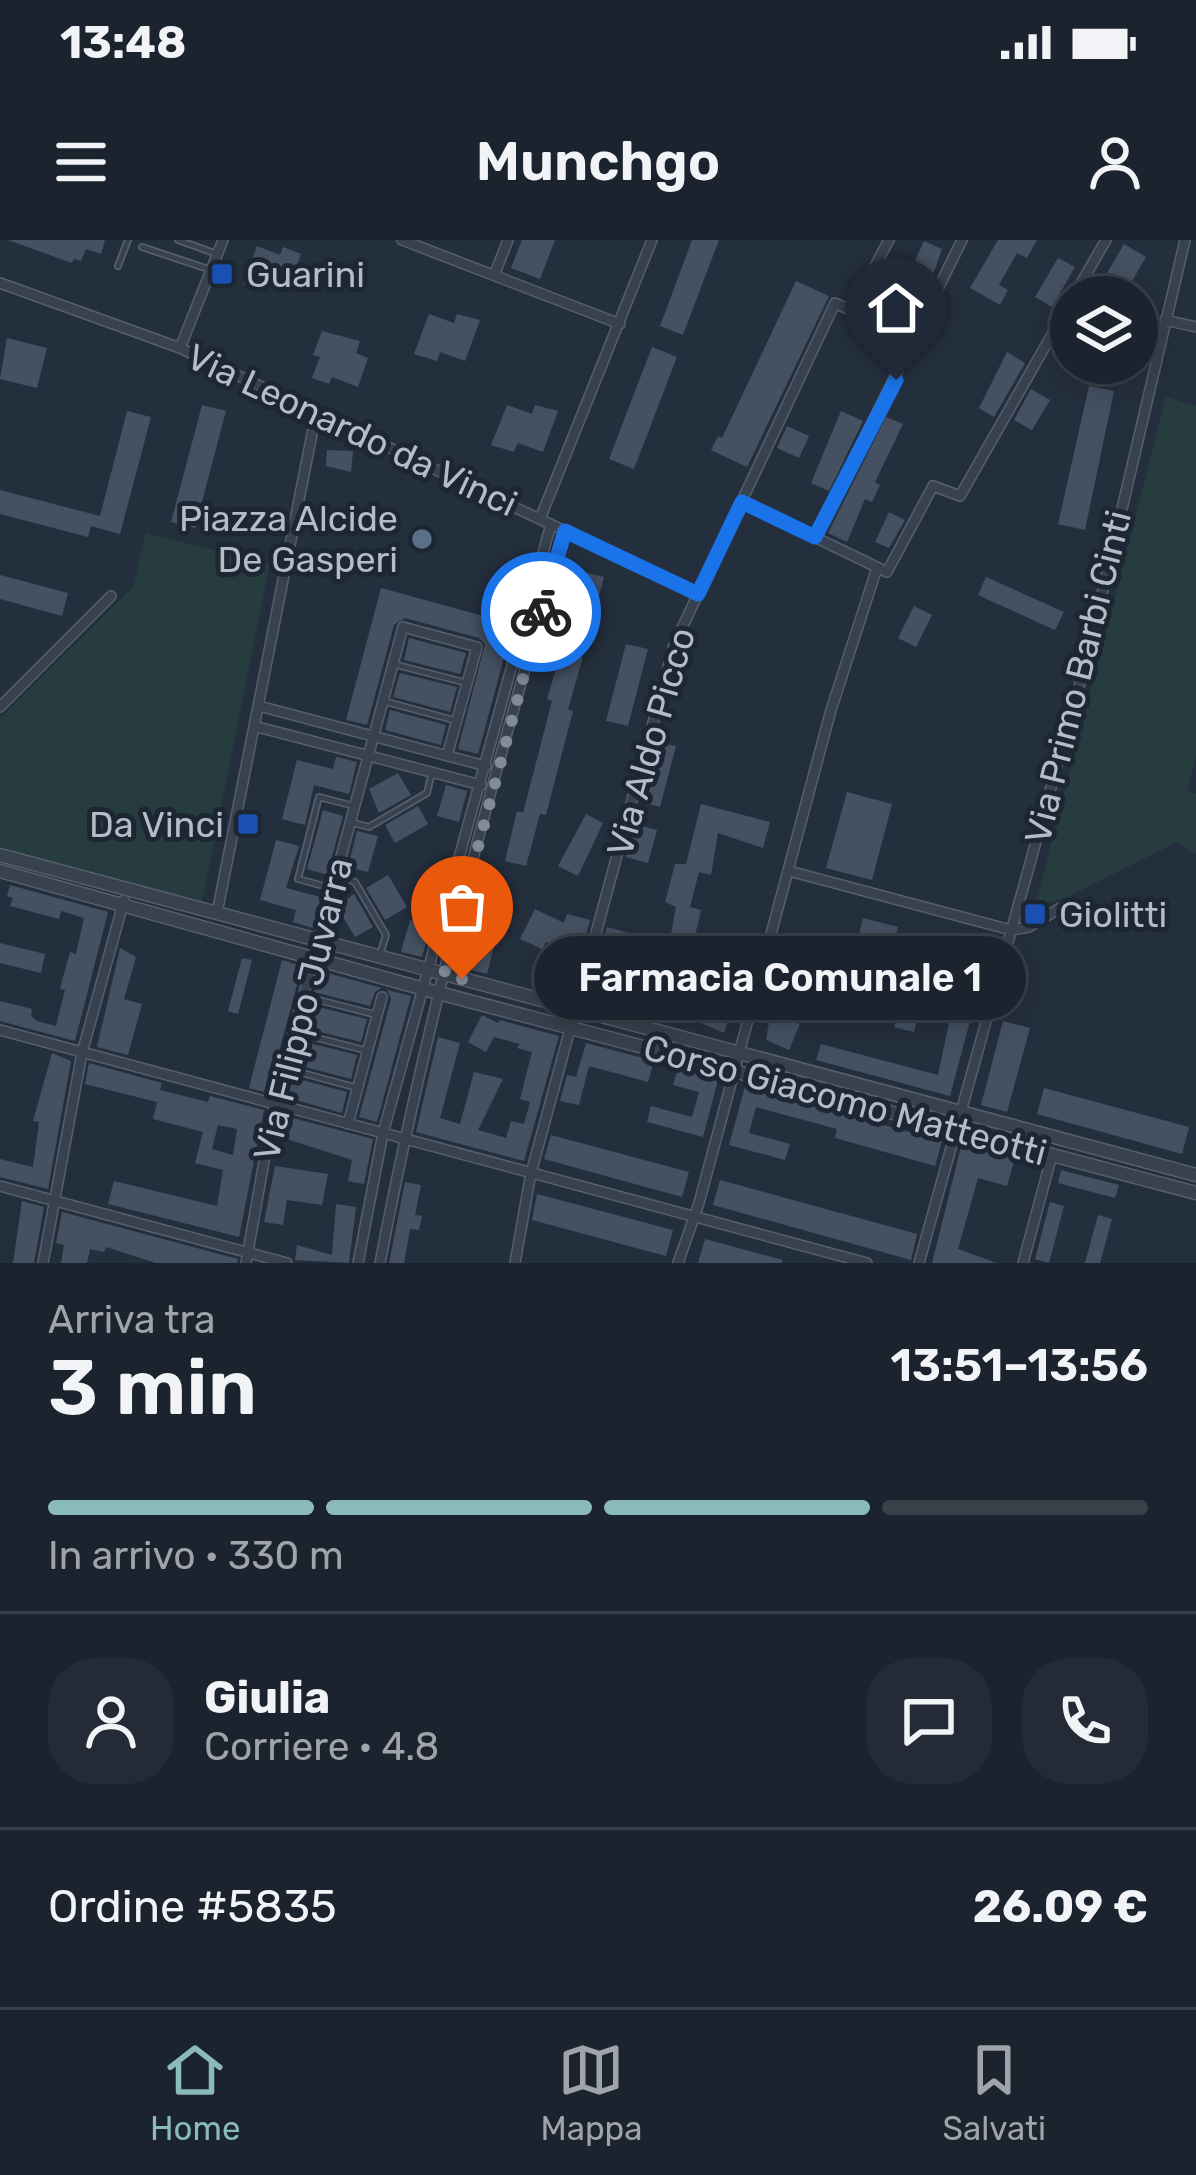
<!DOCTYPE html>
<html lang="it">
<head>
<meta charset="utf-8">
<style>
  body { margin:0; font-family:Rubik,sans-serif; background:#242b36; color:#f1f3f6; height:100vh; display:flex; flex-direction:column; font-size:45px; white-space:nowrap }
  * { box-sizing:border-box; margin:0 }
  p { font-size:39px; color:#a0a4aa }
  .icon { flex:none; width:66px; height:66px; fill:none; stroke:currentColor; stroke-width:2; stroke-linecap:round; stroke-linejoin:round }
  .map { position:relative; height:1023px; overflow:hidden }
  .sheet { display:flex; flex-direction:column; background:#1b232e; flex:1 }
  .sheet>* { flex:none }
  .fabs { position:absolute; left:1050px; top:36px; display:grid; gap:24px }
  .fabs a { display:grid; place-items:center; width:108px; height:108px; border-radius:50%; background:#1b232e; box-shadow:0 6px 30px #0003,0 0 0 3px #39404a; font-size:60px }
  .pin { position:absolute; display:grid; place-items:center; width:102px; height:102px; color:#fff; margin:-123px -51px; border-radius:50% 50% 50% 0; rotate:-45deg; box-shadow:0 0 12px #0007 }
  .pin .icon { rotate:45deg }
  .courier { position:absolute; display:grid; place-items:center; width:120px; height:120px; margin:-60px; border:9px solid #1a73e8; border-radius:50%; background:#fff; color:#222; box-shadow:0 3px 15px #0007 }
  .bubble { position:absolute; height:84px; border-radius:42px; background:#1b232e; box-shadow:0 6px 30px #0003,0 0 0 3px #39404a; font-size:39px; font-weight:600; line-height:84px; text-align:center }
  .headline em { font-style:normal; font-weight:600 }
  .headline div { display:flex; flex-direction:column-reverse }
  .headline { display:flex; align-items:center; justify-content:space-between; height:204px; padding:0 48px }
  h1 { font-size:78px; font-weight:600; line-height:90px }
  .bar { display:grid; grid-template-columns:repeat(4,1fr); gap:18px 12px; align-content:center; height:144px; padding:0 48px }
  .bar i { height:15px; border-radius:9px; background:#39404a }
  .bar .active { background:#8bbbb9 }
  .bar p { grid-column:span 4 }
  .line { display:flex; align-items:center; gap:30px; padding:0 48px; border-top:3px solid #39404a }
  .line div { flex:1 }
  .round { display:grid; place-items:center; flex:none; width:126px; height:126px; border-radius:48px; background:#242b36 }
  .status { display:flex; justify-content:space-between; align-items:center; height:84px; padding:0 60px; background:#1b232e; direction:ltr }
  .status svg { height:33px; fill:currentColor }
  header { display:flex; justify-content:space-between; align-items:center; height:156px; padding:0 48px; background:#1b232e; font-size:54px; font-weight:600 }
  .dock { display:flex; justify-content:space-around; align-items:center; height:168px; border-top:3px solid #39404a; background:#1b232e; font-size:33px; color:#a0a4aa }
  .dock a { display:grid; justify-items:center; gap:6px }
  .dock .active { color:#8bbbb9 }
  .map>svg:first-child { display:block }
</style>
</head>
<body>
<div class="status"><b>13:48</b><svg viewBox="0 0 49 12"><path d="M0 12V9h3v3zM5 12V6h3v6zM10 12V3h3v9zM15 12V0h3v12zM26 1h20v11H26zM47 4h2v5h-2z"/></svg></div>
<header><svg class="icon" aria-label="menu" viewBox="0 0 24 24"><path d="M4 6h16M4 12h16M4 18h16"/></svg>Munchgo<svg class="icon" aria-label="person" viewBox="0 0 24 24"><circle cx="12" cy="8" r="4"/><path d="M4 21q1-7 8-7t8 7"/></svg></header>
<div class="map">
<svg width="1196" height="1023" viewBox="0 0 1196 1023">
  <rect width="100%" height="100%" fill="#242f3e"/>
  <path fill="#263c3f" d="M 1166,157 L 1196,166 L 1196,516 L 1187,551 L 1196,554 L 1196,614 L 1177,602 L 1066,658 L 1035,666 Z
    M 146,293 L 270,324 L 202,662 L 0,607 L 0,478 L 133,347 Z"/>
  <path fill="#455162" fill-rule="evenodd" d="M 8,0 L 105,0 L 101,14 L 86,9 L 81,21 L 74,19 L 72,23 Z
    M 522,0 L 555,0 L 540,39 L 511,28 Z
    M 692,0 L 719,0 L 683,95 L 660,86 Z
    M 998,0 L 1037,0 L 1027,18 L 1017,13 L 999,45 L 1008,50 L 1000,65 L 970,48 Z
    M 924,1 L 942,9 L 931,41 L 910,32 Z
    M 1124,4 L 1146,17 L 1128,48 L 1107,33 Z
    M 257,6 L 280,15 L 283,7 L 301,14 L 287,52 L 266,44 L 263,52 L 243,44 Z
    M 1058,18 L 1075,27 L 1052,67 L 1035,57 Z
    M 889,19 L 907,27 L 893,57 L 881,52 L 888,36 L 881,33 Z
    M 796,41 L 829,56 L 747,227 L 711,210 L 718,196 L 722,198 Z
    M 429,74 L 454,83 L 457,74 L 480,80 L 465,121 L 440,112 L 437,121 L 414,114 Z
    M 322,91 L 360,101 L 356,113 L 368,118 L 358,147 L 332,137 L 329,144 L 312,138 L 320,117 L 313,115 Z
    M 7,98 L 47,108 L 37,148 L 0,139 Z
    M 652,107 L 677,117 L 634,229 L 609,219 Z
    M 1007,112 L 1025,123 L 994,177 L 979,168 Z
    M 1089,146 L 1114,151 L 1085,290 L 1058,284 Z
    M 1031,149 L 1050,160 L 1032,190 L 1014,180 Z
    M 202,165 L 226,171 L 195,288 L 171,282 Z
    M 507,165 L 532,174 L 535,165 L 558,171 L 543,212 L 518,203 L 514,212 L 491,205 Z
    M 127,171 L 151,177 L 120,294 L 91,286 L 88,297 L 0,274 L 0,250 L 100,276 Z
    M 841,171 L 863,181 L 829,251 L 811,243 Z
    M 886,177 L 903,184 L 875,242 L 880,245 L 872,262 L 865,259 L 847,302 L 828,293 Z
    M 787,186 L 809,196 L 799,218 L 777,208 Z
    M 327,210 L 353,211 L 351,232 L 326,226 Z
    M 889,272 L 905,280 L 889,308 L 875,302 Z
    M 580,331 L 604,337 L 593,378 L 570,372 Z
    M 0,335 L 68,353 L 62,376 L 0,359 Z
    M 986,337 L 1064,372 L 1055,390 L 978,355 Z
    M 381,348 L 513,384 L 478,514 L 458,509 L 485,404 L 479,398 L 405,378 L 394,385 L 367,485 L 346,480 Z
    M 914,366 L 932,375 L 916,407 L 898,398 Z
    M 409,398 L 466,413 L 460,434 L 404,420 Z
    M 626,404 L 648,409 L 628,486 L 606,481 Z
    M 561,412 L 583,417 L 568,469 L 573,471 L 546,575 L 540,574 L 526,626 L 505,621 L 517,571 L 523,573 L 552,461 L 547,459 Z
    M 400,433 L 457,447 L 450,472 L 393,457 Z
    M 390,470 L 446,485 L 441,505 L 385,490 Z
    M 657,502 L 676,506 L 660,567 L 641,562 Z
    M 336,517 L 357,522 L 349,554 L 314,545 L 305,585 L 282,579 L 297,520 L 333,529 Z
    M 398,533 L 411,555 L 379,573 L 369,549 Z
    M 446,545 L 467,551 L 459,582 L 437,576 Z
    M 847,552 L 892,564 L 872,640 L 826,628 Z
    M 701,564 L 770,582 L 763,608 L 718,593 L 711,635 L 699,632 L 690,667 L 701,670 L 694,700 L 736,710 L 729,736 L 687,726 L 689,718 L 668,710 L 676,667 L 665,662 L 675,624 L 686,624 Z
    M 418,566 L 428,584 L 395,603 L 385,585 Z
    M 323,570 L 343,576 L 327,635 L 307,629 Z
    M 586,574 L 603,583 L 578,636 L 558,626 Z
    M 635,584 L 657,590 L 648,623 L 626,617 Z
    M 357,591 L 378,596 L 368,632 L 348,627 Z
    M 276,600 L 299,606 L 286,648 L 321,657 L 313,688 L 293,682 L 296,670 L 260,660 Z
    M 388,635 L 407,667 L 385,680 L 366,648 Z
    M 10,645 L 108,672 L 75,801 L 0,781 L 0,761 L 32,769 L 31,776 L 37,781 L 56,786 L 65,750 L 60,749 L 63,737 L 70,712 L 76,714 L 84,678 L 61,671 L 59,679 L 10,666 L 13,658 L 7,656 Z
    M 354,654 L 373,687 L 355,697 L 337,667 Z
    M 535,669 L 564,683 L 567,674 L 590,680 L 577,729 L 561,725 L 566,707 L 546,702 L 542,709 L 520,699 Z
    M 863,678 L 898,687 L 888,729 L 870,725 L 862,757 L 827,749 L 824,759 L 797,757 L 805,701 L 821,705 L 819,711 L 853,719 Z
    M 410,680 L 431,685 L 422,717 L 401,712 Z
    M 480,681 L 499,686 L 487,734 L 459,727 L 468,688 L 478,690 Z
    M 607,687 L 629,693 L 623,716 L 601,711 Z
    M 0,703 L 45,714 L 41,733 L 0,723 Z
    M 120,708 L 136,717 L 124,759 L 142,764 L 128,815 L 97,807 Z
    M 242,718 L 252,720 L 238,774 L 228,771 Z
    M 282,720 L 302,726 L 268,853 L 249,848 Z
    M 968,722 L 990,728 L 974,766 L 950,856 L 816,820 L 821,804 L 938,835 L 953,764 Z
    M 596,729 L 640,741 L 633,768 L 588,756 Z
    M 320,731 L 382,748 L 375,752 L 370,766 L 314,752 Z
    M 658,747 L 735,769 L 733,778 L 729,777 L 724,793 L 701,783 L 702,770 L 682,765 L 677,781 L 668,778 L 669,775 L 654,771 Z
    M 387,750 L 411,756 L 377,882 L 359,877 L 391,759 Z
    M 904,751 L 923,755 L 914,792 L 894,787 Z
    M 310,765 L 367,779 L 361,802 L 304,788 Z
    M 482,775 L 498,783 L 500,780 L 559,796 L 524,921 L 416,892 L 438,797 L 460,803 L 440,878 L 460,884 L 474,832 L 503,839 L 478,890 L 506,898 L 511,881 L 524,884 L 530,862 L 520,859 L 532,812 L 517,808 L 520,804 L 494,797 L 486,812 L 468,802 Z
    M 770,776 L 800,784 L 789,810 L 766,800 Z
    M 1003,781 L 1030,788 L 1007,872 L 981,865 Z
    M 301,801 L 357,815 L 351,839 L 294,824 Z
    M 586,803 L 654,821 L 648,842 L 589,826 L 579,865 L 560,861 L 567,835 L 576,837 Z
    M 52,813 L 71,821 L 48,949 L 0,937 L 0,919 L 33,927 L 39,882 L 33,881 Z
    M 89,823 L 162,843 L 160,850 L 208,862 L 210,856 L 264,870 L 239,997 L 108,964 L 114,941 L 217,966 L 223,930 L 195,923 L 203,892 L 153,879 L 157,862 L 85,844 ZM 218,885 L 237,889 L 233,915 L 212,909 Z
    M 678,829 L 718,840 L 703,897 L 647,882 L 651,866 L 692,877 L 699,852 L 673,845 Z
    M 291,837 L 347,852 L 342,873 L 285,857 Z
    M 745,847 L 942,901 L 935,926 L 835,898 L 837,889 L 756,867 L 749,893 L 790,904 L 785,920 L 729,905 Z
    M 1044,848 L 1189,887 L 1182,914 L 1037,874 Z
    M 281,875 L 373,899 L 364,944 L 348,941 L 352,920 L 278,896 Z
    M 551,895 L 689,932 L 682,957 L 544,919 Z
    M 962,903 L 1015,918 L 1007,946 L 978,938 L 958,1009 L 997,1023 L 932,1023 Z
    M 275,926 L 328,934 L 322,965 L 287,960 L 283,985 L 264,982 Z
    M 1061,930 L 1119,945 L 1115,958 L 1058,943 Z
    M 720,940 L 917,994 L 911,1020 L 713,965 Z
    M 405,942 L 421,945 L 415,975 L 422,976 L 419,990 L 410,989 L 404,1023 L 389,1023 Z
    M 537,954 L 673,990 L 666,1016 L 532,980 Z
    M 22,961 L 44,967 L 34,1023 L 13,1023 Z
    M 1050,962 L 1064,966 L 1049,1023 L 1035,1019 Z
    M 336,964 L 356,967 L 349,1023 L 295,1020 L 297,1005 L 332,1015 Z
    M 62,972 L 238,1019 L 237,1023 L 156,1023 L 106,1007 L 104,1012 L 90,1009 L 87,1023 L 61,1023 L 64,1005 L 56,1003 Z
    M 1098,975 L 1112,979 L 1100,1023 L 1085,1023 Z
    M 705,999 L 783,1020 L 782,1023 L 698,1023 Z"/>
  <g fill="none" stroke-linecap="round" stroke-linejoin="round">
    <defs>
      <path id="service" d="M 178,0 L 217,14
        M 142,7 L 211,30
        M 118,26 L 128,0
        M 397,425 L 467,443
        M 387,462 L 457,481
        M 350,582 L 369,587 L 427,553 L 432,532
        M 336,636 L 355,642 L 386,695 L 380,715
        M 331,648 L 298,639 L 319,557 L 354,566
        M 307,757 L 377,775
        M 298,793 L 368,811
        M 284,828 L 354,847"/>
      <path id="minor" d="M 402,0 L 620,84
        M 495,33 L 508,0
        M 0,43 L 180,108 L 697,354
        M 1073,57 L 1106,0
        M 851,70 L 889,0
        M 1165,80 L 1196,87
        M 180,108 L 223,0
        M 742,262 L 887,332 L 933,246 L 960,256 L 1071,61
        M 540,279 L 652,0
        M 816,297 L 962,0
        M 259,466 L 486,526
        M 0,467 L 111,356
        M 254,486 L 481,545
        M 789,631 L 1011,690 L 1029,687 L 1060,668
        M 217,673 L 316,174
        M 0,790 L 867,1023
        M 348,884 L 382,757
        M 0,946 L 287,1023
        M 43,1023 L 82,813 L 124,660
        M 246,1023 L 274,865 L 403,387 L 477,407 L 447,516
        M 358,1023 L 383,893 L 551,284
        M 380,1023 C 427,776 494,532 565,291
        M 515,1023 L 531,933 L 674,405 L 835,63 L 915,101
        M 678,1023 L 699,963 L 831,470 L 877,328
        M 919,1023 L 1087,418 L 1185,0
        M 1023,1023 L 1052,915"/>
      <path id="tertiary" d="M 0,615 L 1196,935
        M 0,631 L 431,751 L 1196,953"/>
    </defs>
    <use href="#service" stroke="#565f6c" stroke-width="8"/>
    <use href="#minor" stroke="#565f6c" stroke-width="12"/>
    <use href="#tertiary" stroke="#565f6c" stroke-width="15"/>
    <use href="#service" stroke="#38414e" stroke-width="4.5"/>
    <use href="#minor" stroke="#38414e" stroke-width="9"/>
    <use href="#tertiary" stroke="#38414e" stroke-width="12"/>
  </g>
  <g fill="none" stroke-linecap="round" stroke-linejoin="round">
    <path stroke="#828b98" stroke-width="12" stroke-dasharray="0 21.6" d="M 462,739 L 444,734 L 541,372"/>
    <path stroke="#1a73e8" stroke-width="15" d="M 541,372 L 565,291 L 698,354 L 742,262 L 815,297 L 896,140"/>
  </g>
  <g fill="#1a4fb4" stroke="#1d2633" stroke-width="4.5">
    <rect x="210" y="22" width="24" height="24" rx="6"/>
    <rect x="236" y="572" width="24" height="24" rx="6"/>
    <rect x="1023" y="662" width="24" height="24" rx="6"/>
  </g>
  <circle fill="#5c6f8a" stroke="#1d2633" stroke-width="4.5" cx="422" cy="299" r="12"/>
  <g text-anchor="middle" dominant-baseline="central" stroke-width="10" stroke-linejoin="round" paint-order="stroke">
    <g font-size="36" fill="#b4bcc9" stroke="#1d2633" text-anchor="start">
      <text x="246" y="34">Guarini</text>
      <text x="398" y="278" text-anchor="end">Piazza Alcide<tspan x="398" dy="41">De Gasperi</tspan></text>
      <text x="224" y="584" text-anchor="end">Da Vinci</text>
      <text x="1059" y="674">Giolitti</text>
    </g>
    <g font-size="36" fill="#b4bcc9" stroke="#1d2633">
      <text transform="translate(352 190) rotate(25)">Via Leonardo da Vinci</text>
      <text transform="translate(1078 437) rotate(-76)">Via Primo Barbi Cinti</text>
      <text transform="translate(651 502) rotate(-74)">Via Aldo Picco</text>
      <text transform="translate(303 769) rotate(-76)">Via Filippo Juvarra</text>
      <text transform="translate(845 860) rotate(15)">Corso Giacomo Matteotti</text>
    </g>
  </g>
</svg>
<div class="fabs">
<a><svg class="icon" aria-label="layers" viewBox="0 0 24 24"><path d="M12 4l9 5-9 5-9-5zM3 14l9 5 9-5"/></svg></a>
</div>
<div class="pin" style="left:462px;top:739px;background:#ea580c"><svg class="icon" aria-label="bag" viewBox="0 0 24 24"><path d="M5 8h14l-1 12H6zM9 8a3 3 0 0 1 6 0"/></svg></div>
<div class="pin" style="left:896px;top:140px;background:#1f2937"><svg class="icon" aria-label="home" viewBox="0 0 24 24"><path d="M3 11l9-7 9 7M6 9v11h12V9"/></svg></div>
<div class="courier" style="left:541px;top:372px"><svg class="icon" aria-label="bike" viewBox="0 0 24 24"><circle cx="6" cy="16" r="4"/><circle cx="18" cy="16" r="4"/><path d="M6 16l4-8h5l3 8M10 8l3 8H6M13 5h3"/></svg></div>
<div class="bubble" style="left:534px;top:696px;width:492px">Farmacia Comunale 1</div>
</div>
<section class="sheet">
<div class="headline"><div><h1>3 min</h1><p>Arriva tra</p></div><em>13:51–13:56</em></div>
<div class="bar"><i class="active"></i><i class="active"></i><i class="active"></i><i></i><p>In arrivo · 330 m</p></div>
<div class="line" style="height:216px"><a class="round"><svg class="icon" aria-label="person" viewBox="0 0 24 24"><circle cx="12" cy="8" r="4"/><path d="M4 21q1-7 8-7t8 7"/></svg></a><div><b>Giulia</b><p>Corriere · 4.8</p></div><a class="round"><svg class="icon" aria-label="chat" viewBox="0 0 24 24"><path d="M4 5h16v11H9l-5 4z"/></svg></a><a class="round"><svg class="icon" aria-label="phone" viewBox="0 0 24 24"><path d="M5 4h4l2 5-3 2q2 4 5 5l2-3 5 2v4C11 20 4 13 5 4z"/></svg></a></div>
<div class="line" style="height:156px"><div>Ordine #5835</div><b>26.09 €</b></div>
</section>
<nav class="dock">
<a class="active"><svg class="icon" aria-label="home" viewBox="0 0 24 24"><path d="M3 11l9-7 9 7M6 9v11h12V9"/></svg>Home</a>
<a><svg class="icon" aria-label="map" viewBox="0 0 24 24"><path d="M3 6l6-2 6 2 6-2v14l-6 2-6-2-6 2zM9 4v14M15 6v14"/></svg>Mappa</a>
<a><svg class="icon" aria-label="saved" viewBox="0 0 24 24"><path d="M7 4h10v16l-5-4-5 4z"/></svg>Salvati</a>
</nav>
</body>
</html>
